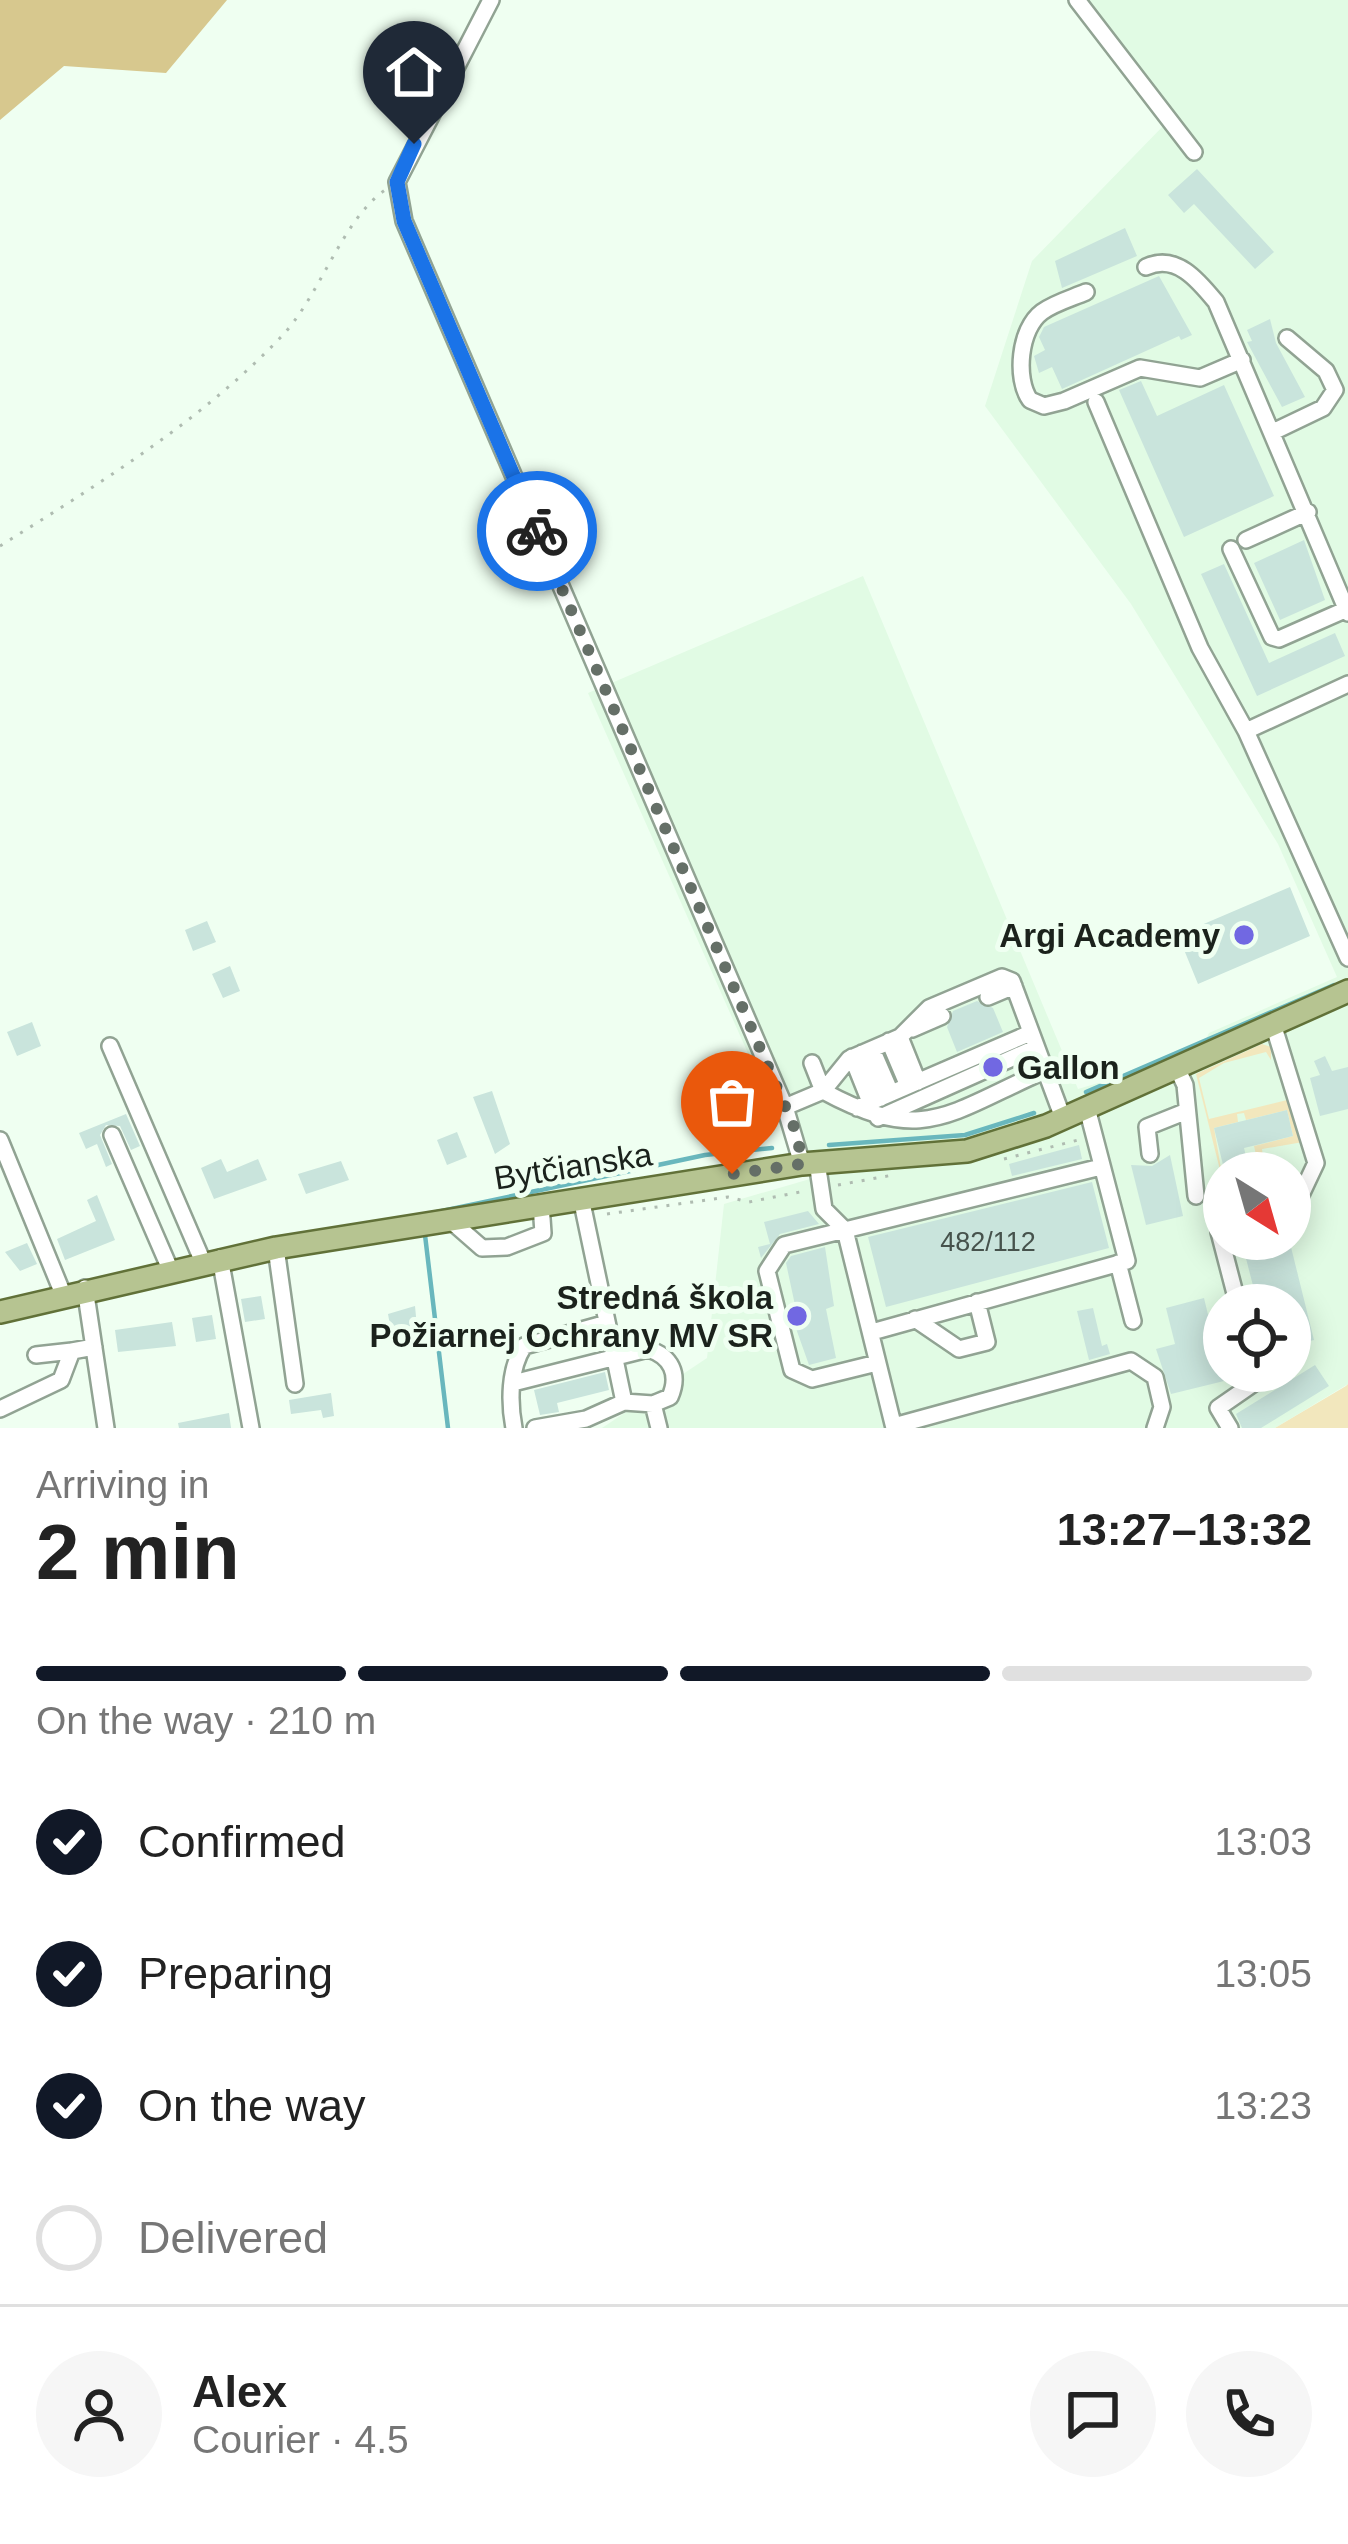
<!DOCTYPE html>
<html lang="en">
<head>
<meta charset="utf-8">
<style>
  body { margin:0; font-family:Arial,sans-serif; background:#f6f6f6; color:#222; height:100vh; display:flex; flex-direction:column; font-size:45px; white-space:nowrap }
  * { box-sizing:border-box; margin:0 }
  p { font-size:39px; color:#767676 }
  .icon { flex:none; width:66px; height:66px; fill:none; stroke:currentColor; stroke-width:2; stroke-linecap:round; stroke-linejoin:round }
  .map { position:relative; height:1428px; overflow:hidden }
  .drawer { display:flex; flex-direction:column; background:#fff; flex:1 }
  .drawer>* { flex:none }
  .needle { width:78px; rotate:143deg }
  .fabs { position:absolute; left:1203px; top:1152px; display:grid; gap:24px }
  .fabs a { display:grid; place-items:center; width:108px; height:108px; border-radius:50%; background:#fff; box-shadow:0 6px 30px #0003; font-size:60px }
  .pin { position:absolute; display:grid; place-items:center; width:102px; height:102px; color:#fff; margin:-123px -51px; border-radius:50% 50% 50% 0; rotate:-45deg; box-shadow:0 0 12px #0007 }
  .pin .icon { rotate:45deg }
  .courier { position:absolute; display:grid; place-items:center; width:120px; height:120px; margin:-60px; border:9px solid #1a73e8; border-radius:50%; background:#fff; color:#222; box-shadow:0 3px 15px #0007 }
  .head em { font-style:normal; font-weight:600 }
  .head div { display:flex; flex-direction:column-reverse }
  .head { display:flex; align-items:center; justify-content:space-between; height:204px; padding:0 36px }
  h1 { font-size:78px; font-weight:600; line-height:90px }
  .bar { display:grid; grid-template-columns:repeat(4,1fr); gap:18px 12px; align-content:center; height:144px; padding:0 36px }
  .bar i { height:15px; border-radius:9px; background:#e0e0e0 }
  .bar .selected { background:#111827 }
  .bar p { grid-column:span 4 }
  .line { display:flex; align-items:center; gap:30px; padding:0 36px; border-top:3px solid #e0e0e0 }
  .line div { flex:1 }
  .round { display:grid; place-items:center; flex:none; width:126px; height:126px; border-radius:63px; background:#f6f6f6 }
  ol { padding:0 36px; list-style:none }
  li { display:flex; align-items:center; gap:36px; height:132px }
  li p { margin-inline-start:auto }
  li .icon { padding:12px; border-radius:50%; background:#111827; color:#fff; stroke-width:4 }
  li:last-child { color:#767676 }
  li i { width:66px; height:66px; border:6px solid #e0e0e0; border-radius:50% }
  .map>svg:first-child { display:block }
</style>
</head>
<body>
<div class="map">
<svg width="1348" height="1428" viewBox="0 0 1348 1428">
  <rect width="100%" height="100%" fill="#effff1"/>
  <path fill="#e1fbe4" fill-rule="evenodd" d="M 1072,0 L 1348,0 L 1348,1384 L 1275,1428 L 602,1428 L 707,1358 L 724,1204 L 810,1179 L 770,1103 L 588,693 L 863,576 L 1078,1089 L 1199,1053 L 1209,1033 L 1337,977 L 1278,844 L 1131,604 L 985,406 L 1032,261 L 1166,123 ZM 1224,1173 L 1290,1173 L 1290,1239 L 1224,1239 ZM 1224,1305 L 1290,1305 L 1290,1371 L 1224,1371 Z"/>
  <path fill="#f2e7bd" d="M 1262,1044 L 1271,1047 L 1271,1060 L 1266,1052 L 1224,1063 L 1199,1078 L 1209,1119 L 1287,1100 L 1303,1142 L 1262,1149 L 1263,1158 L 1257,1159 L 1254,1146 L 1293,1136 L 1287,1110 L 1246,1120 L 1244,1113 L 1237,1114 L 1238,1122 L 1214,1128 L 1224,1186 L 1196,1074 Z
    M 1348,1384 L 1348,1428 L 1275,1428 L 1346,1386 Z"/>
  <path fill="#d7c88e" d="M 0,0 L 227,0 L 166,73 L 64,66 L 0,120 Z"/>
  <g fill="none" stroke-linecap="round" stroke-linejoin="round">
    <path stroke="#69b7bd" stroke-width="4.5" d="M 1086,1092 L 1334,985
      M 829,1145 L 965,1135 L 1034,1113
      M 423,1215 L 705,1155 L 772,1148
      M 425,1235 L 448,1428"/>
  </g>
  <path fill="#c9e4dc" d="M 1197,169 L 1274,252 L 1255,269 L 1194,204 L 1184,213 L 1168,195 Z
    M 1125,228 L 1137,256 L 1062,288 L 1055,261 Z
    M 1159,276 L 1192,335 L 1181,340 L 1179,336 L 1062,389 L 1052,367 L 1039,373 L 1034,356 L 1045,350 L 1039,337 L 1044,327 Z
    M 1270,319 L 1276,343 L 1305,397 L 1282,407 L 1247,342 L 1252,341 L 1247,330 Z
    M 1141,381 L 1157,416 L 1224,385 L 1274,496 L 1184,537 L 1119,390 Z
    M 1304,540 L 1325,600 L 1280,620 L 1254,563 Z
    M 1224,564 L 1269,663 L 1335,633 L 1345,656 L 1257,696 L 1201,574 Z
    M 1290,887 L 1310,936 L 1198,984 L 1178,935 Z
    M 207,921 L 216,942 L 193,951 L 185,930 Z
    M 230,966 L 240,991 L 223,998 L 212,974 Z
    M 977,1001 L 993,1008 L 1003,1032 L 957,1052 L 947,1027 L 953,1011 Z
    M 32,1022 L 41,1046 L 17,1056 L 7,1032 Z
    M 1325,1056 L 1332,1071 L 1348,1067 L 1348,1109 L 1320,1116 L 1310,1078 L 1320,1075 L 1314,1061 Z
    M 492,1091 L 510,1144 L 495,1154 L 473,1097 Z
    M 1287,1110 L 1293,1136 L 1244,1148 L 1250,1173 L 1225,1173 L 1214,1128 Z
    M 126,1114 L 140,1146 L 131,1150 L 120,1126 L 106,1125 L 100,1135 L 112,1164 L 106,1167 L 97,1144 L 86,1149 L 79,1133 Z
    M 457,1132 L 467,1157 L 447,1165 L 437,1140 Z
    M 1079,1145 L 1082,1159 L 1012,1176 L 1009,1164 Z
    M 1170,1155 L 1183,1216 L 1146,1225 L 1131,1165 L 1152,1166 Z
    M 221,1159 L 227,1172 L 258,1159 L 267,1180 L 214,1199 L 201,1168 Z
    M 341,1161 L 349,1180 L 306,1194 L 298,1174 Z
    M 1092,1182 L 1109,1248 L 886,1307 L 868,1237 Z
    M 97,1195 L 115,1240 L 65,1260 L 57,1239 L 96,1221 L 87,1200 Z
    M 808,1211 L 819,1224 L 780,1234 L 761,1258 L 758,1247 L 770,1244 L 764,1222 Z
    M 1241,1239 L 1289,1239 L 1314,1340 L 1290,1346 L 1290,1305 L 1258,1305 Z
    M 27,1243 L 37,1264 L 20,1271 L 5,1252 Z
    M 825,1247 L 834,1306 L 826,1309 L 836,1358 L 809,1365 L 788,1306 L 795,1305 L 786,1263 L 791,1256 Z
    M 261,1296 L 265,1319 L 245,1322 L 241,1299 Z
    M 1204,1298 L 1224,1381 L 1171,1394 L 1156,1349 L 1175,1344 L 1166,1308 Z
    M 415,1306 L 417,1327 L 391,1331 L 388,1314 Z
    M 1093,1308 L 1102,1346 L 1107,1344 L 1110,1354 L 1089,1360 L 1077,1311 Z
    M 212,1315 L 216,1339 L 196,1342 L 192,1318 Z
    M 172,1322 L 176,1346 L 118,1352 L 115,1330 Z
    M 1315,1365 L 1329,1386 L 1261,1428 L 1242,1428 L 1236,1414 Z
    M 605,1372 L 609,1390 L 557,1403 L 559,1412 L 540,1415 L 534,1390 Z
    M 331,1393 L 334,1416 L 323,1418 L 321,1410 L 291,1414 L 289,1400 Z
    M 229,1413 L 231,1428 L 179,1428 L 178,1423 Z"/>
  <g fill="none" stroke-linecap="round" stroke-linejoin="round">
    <defs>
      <path id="minor" d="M 491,0 L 397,182 L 404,221 L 785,1107 L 802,1164
        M 1077,0 L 1194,152
        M 1146,267 C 1176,253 1198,280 1216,302 L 1348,613
        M 1086,292 C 1072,298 1054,303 1042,312 C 1019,329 1015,379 1030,400 L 1044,406 L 1064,401 L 1140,368 L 1200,378 L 1242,360
        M 1096,402 L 1200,648 L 1246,731 L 1348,958
        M 1273,432 L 1323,408 L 1335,390 L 1326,371 L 1287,338
        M 1246,540 L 1308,512
        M 1231,549 L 1272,637 L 1279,639 L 1347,609
        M 1246,731 L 1348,684
        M 988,997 L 1014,986
        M 1273,1024 L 1316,1163 L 1300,1197 L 1290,1200
        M 912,1029 L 942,1016
        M 900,1037 L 918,1082
        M 889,1041 L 908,1086
        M 110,1046 L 203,1262
        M 872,1049 L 891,1093
        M 862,1053 L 881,1098
        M 852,1057 L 870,1102
        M 812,1063 L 823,1091 C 924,1146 948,1113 1044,1071
        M 1177,1068 L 1185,1085 L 1196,1196
        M 785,1107 L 823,1091 L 849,1059 L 900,1037 L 929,1008 L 1002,977 L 1012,981 L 1063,1118
        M 857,1108 L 1028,1034
        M 878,1118 L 1035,1048
        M 112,1135 L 170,1269
        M 0,1140 L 63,1294
        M 1150,1154 L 1147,1127 L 1187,1111
        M 817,1162 L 824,1209 L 845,1230 L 894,1428
        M 581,1198 L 624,1402
        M 450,1220 L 482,1248 L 507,1247 L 543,1233 L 541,1204
        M 1224,1225 L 1219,1232 L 1238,1305
        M 276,1248 L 295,1384
        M 220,1258 L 251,1428
        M 1118,1263 L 1133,1321
        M 85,1288 L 106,1428
        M 915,1319 L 959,1349 L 987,1342 L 977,1302
        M 872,1332 L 1127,1261 L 1087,1108
        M 36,1355 L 72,1351
        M 877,1363 L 812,1379 L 792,1370 L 767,1271 L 784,1245 L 1101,1167
        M 513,1383 L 648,1349 C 671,1356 680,1374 670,1397 L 653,1404 L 624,1402 L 586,1419 L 535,1428
        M 653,1404 L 659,1428
        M 0,1409 L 61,1380 L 72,1351 L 94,1347
        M 894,1426 L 1131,1361 L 1155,1377 L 1162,1407 L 1155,1428
        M 514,1428 C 509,1402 509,1369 524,1346 L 607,1323
        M 1230,1428 L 1218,1408 L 1257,1381 L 1254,1371"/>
      <path id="major" d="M 0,1312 L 276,1248 L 802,1164 L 967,1151 L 1046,1126 L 1348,991"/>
    </defs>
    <use href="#minor" stroke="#91a393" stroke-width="20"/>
    <use href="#major" stroke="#617138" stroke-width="26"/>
    <path stroke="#afbcb1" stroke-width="3" stroke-dasharray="3 9" stroke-linecap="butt" d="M 0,546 C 97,485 200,422 280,338 C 320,297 341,221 385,190
      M 1004,1159 L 1082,1139
      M 838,1185 L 893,1175
      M 607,1214 L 728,1197 L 749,1202 L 805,1191"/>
    <use href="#minor" stroke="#fff" stroke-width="15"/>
    <use href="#major" stroke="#b6c491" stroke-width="21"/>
  </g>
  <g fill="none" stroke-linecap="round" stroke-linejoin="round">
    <path stroke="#656f67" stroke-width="12" stroke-dasharray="0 21.6" d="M 537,531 L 797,1134 L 802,1164 L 732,1174"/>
    <path stroke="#1a73e8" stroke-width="15" d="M 414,144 L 397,182 L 404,221 L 537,531"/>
  </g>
  <g fill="#7168e2" stroke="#effff1" stroke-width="4.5">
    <circle cx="1244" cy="935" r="12"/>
    <circle cx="993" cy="1067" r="12"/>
    <circle cx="797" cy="1316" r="12"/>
  </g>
  <g text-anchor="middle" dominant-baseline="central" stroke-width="10" stroke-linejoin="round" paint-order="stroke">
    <g font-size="27" fill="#46524c">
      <text x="988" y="1242">482/112</text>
    </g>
    <g font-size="33" font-weight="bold" fill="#1b221c" stroke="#effff1" text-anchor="end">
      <text x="1220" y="935">Argi Academy</text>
      <text x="1017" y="1067" text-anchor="start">Gallon</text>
      <text x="773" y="1297">Stredná škola<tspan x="773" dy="38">Požiarnej Ochrany MV SR</tspan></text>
    </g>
    <g font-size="33" fill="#1b221c" stroke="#effff1">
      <text transform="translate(573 1166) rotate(-9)">Bytčianska</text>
    </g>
  </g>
</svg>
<div class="fabs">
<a><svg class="needle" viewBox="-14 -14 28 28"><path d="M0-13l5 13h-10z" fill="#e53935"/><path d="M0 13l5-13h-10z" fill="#767676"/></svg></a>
<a><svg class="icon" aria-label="locate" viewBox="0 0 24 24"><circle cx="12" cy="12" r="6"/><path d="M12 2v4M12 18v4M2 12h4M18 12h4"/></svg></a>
</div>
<div class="pin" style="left:732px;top:1174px;background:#ea580c"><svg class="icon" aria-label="bag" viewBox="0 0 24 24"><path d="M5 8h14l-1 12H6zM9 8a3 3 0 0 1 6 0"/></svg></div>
<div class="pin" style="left:414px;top:144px;background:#1f2937"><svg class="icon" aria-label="home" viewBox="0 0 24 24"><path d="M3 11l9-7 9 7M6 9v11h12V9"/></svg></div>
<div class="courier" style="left:537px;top:531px"><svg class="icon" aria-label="bike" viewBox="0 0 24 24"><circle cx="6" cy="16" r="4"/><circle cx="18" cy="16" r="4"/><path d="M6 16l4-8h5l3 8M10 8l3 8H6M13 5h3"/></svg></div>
</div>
<section class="drawer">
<div class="head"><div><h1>2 min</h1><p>Arriving in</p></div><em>13:27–13:32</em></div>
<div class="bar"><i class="selected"></i><i class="selected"></i><i class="selected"></i><i></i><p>On the way · 210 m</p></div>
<ol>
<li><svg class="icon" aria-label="check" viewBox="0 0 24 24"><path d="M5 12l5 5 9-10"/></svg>Confirmed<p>13:03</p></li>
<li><svg class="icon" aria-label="check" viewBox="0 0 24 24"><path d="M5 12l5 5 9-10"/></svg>Preparing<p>13:05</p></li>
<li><svg class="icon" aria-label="check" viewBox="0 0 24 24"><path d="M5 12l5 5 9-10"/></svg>On the way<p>13:23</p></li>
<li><i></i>Delivered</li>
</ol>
<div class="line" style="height:216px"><a class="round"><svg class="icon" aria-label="person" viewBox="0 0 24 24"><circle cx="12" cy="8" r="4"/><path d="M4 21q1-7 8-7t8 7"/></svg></a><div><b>Alex</b><p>Courier · 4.5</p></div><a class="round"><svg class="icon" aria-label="chat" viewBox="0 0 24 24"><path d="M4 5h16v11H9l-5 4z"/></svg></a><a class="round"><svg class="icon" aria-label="phone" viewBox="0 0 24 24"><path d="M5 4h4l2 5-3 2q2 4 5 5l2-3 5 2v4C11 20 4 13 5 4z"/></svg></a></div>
</section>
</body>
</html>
